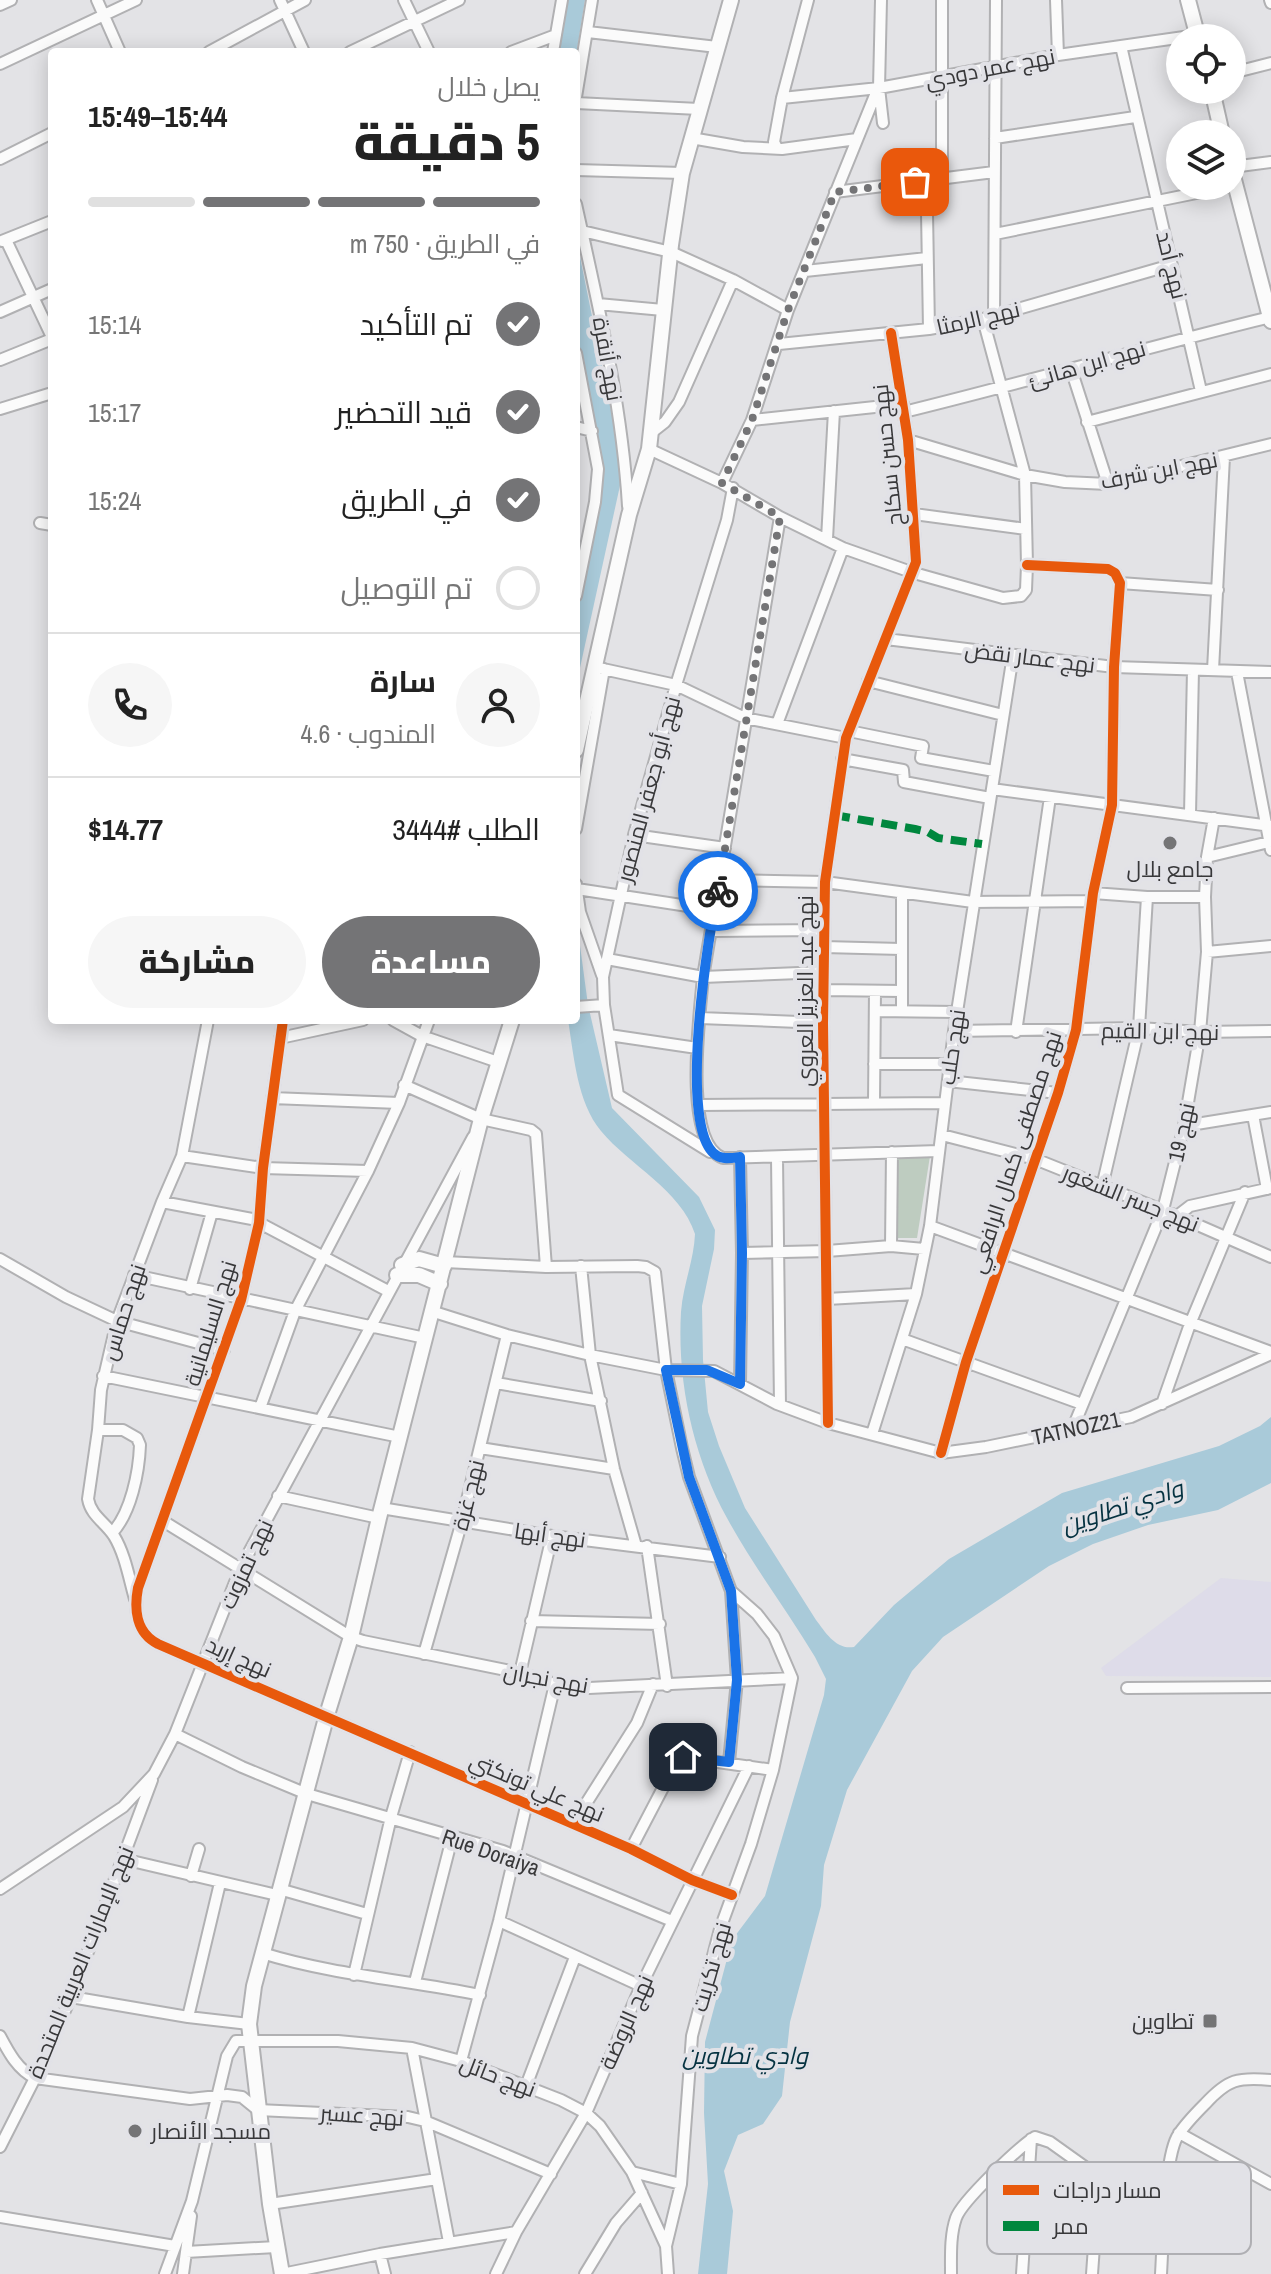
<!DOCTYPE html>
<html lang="ar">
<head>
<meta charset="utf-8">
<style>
  body { margin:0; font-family:"Archivo Narrow",Cairo,sans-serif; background:#f6f6f6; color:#222; direction:rtl; height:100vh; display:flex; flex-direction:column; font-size:30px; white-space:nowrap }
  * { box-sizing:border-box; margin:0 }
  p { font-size:26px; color:#767676 }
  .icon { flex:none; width:44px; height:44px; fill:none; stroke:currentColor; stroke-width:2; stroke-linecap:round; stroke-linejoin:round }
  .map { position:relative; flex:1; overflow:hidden; direction:ltr }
  .drawer { position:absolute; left:48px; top:48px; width:532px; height:976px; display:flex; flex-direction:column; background:#fff; border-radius:8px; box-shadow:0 4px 20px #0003; direction:rtl }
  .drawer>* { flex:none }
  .controls { position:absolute; left:1166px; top:24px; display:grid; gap:16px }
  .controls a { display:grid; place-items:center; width:80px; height:80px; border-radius:50%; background:#fff; box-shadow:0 4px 20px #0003; font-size:40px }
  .pin { position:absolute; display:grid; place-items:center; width:68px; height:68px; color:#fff; margin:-34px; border-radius:16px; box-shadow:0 4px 12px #0006 }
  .courier { position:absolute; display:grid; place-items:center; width:80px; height:80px; margin:-40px; border:6px solid #1a73e8; border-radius:50%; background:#fff; color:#222; box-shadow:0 2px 10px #0007 }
  .overview em { font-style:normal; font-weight:800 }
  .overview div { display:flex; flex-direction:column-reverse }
  .overview { display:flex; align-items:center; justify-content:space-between; height:136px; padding:0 40px }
  h1 { font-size:52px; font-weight:800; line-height:60px }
  .bar { display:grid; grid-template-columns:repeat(4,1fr); gap:12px 8px; align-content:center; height:96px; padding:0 40px }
  .bar i { height:10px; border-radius:6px; background:#e0e0e0 }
  .bar .selected { background:#747476 }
  .bar p { grid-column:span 4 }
  .line { display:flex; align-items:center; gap:20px; padding:0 40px; border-top:2px solid #e0e0e0 }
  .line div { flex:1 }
  .round { display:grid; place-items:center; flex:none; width:84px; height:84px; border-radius:42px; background:#f6f6f6 }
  ol { padding:0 40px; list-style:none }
  li { display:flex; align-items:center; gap:24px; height:88px }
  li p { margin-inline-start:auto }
  li .icon { padding:8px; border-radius:50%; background:#747476; color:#fff; stroke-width:4 }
  li:last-child { color:#767676 }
  li i { width:44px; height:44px; border:4px solid #e0e0e0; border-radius:50% }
  .cta { display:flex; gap:16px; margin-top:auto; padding:16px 40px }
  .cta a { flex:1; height:92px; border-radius:48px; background:#747476; color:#fff; font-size:32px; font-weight:800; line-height:92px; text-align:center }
  .cta a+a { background:#f6f6f6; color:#222 }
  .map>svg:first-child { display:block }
</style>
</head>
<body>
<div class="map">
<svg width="1271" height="2274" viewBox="0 0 1271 2274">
  <rect width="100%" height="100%" fill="#e3e3e6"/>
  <path fill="#dedce9" d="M 1221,1578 L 1271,1582 L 1271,1677 L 1106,1676 L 1101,1668 Z"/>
  <path fill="#beccc0" d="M 894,1156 L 930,1156 L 917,1238 L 894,1238 Z"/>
  <path fill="#a9cad9" d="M 566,0 L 585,0 L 576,56 L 576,52 L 557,52 Z
    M 576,237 L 616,435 L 621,481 L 576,686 L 576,621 L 601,471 L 576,341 Z
    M 576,916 L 588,1005 L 612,1108 L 699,1197 L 715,1230 L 714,1249 L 702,1306 L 703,1360 L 708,1412 L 719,1446 L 745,1508 L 816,1620 C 826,1633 836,1650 854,1647 L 894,1605 L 949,1559 L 1062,1493 L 1219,1446 L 1260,1426 L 1271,1417 L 1271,1483 L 1218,1510 L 1148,1525 L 1093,1544 L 1049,1566 L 943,1637 L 912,1671 L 847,1790 L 824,1865 L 821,1906 L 790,2022 L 782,2096 L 763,2124 L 738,2135 L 724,2171 L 733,2211 L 727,2274 L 698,2274 L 708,2184 L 704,2113 L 705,2042 L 732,1940 L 765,1896 L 824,1695 L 826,1679 L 815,1657 C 787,1610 753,1566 727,1518 C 693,1456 677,1382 681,1312 C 683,1285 694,1260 695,1234 C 681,1190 629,1165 601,1131 C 577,1102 574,1056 568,1020 L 576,1020 Z"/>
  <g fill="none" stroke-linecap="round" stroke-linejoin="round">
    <defs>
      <path id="minor" d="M 97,0 L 120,52
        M 280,0 L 304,52
        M 404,0 L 429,52
        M 881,0 L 879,88 L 883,123
        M 1056,0 L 1058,55
        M 1270,0 L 1271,3
        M 0,5 L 11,0
        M 588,32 L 717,47
        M 1121,46 L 1201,391
        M 209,52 L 305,0
        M 350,52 L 459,0
        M 511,52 L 556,35
        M 553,52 L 562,0
        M 0,64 L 136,0
        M 1232,73 L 1271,63
        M 576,97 L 592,0
        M 782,98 L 879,88 L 1058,55 L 1198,35
        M 576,103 L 699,109
        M 691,138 L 743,147 L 782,149 L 857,139
        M 995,138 L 1135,117
        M 777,148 L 774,142 L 782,98 L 808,0
        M 0,159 L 52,133
        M 1232,167 L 1271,162
        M 576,170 L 682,173
        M 942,179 L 942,0
        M 835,192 L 994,172
        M 576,204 C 598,304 622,404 628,506
        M 927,212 L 929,329
        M 582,231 L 671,252 L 733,280 L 788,310
        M 995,234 L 1236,185
        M 6,240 L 52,337
        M 2,241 L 52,221
        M 805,271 L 927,258
        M 598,304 L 663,310
        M 0,312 L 52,289
        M 994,317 L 996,0
        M 779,344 L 929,329 L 983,319 L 1171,265
        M 576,353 L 598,469 L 595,502 L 576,596
        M 0,360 L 52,339
        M 1071,369 L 1108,484
        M 0,409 L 52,393
        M 904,412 C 1026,382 1148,347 1270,317
        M 752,420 L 903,404
        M 1087,422 L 1271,374
        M 576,427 L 592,431
        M 651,433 L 665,422 L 679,402 L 733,280
        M 908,440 L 1025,475 L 1065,482 L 1108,484 L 1271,444
        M 649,449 L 722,483 L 780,517 L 843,548 L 914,573 L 1003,598 L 1021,596 L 1026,590 L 1027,565 L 1025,475 L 983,319
        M 722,483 L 752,420 L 788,310 L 878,88
        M 914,514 L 1026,529
        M 780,517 L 703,977 C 700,1013 682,1143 723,1158 L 938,1151
        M 40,523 L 52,525
        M 827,539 L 834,411
        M 1120,583 L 1218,590
        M 886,639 L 1114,667 L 1271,672
        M 594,667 L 676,685 L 745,718 L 846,738
        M 1213,670 L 1224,457
        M 1237,672 L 1271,850
        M 868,681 L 1003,715
        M 777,724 L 843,548
        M 849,731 L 923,746 L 921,758 L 994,771
        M 842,759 L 903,770 L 904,782 L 990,798
        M 992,789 L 1271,826
        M 1190,814 L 1193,670
        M 576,829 L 604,669
        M 634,835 L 725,848
        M 1207,857 L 1269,842
        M 720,880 L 825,882 L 973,902 L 1092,901
        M 576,884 L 580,912 L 602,975
        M 577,889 L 714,910
        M 1093,893 L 1147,897 L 1205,897
        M 712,931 L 823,930
        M 824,947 L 901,949
        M 1207,952 L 1271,946
        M 607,959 L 703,977 L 824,972
        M 824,990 L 902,991
        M 576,1007 L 604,1005
        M 875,1011 L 957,1012
        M 902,1011 L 902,894
        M 700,1018 L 823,1023
        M 283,1020 L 263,1168 L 259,1223 L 241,1300 L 138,1588 C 134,1609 136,1633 158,1644 L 631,1849 L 692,1880 L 732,1895
        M 393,1020 L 422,1036 L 498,1062
        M 954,1031 L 1139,1028 L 1200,1032 L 1271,1031
        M 1016,1032 L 1050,797
        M 609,1035 L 697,1048
        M 280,1038 L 363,1020
        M 874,1064 L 950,1064
        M 948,1081 L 1058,1093
        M 404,1085 L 481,1119 L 531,1130 L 536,1134 L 546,1267
        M 272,1098 L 399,1103
        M 874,1103 L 875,991
        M 699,1105 L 944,1103
        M 1253,1115 L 1267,1189
        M 1184,1126 L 1271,1112
        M 942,1135 L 1035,1159 L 1177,1216 L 1271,1257
        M 710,1152 L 618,1095 L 604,1005 L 603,977 L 634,835 L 676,685 L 727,520 L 733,488
        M 182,1156 L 263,1168 L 368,1171
        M 740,1157 L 742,1253 L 740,1384
        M 777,1158 L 780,1405
        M 1102,1187 L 1139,1028 L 1147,897
        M 162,1202 L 252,1219 L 388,1291
        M 1177,1216 L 1190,1206 L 1271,1188
        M 930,1226 L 1271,1352
        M 891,1246 L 892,1152
        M 742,1253 L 827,1251 L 891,1246 L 924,1249
        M 0,1259 L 66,1297 L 117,1321 L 224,1350
        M 445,1262 L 546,1267 L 637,1266 L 646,1267 L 655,1272 L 666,1370 L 682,1448 L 689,1477 L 731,1591 L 737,1680 L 729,1762
        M 581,1266 L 590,1355 L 614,1469 L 636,1546
        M 134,1275 L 425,1338
        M 190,1289 L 212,1212
        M 827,1299 L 916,1294
        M 431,1311 L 507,1335 L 590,1355 L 666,1370 L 714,1371 L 777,1404 L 828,1423 L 941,1453 L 986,1447 L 1131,1417 L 1271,1354
        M 902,1339 L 1082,1404
        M 103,1376 L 400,1437
        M 496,1383 L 601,1401
        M 1162,1404 L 1190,1324 L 1245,1192
        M 260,1408 L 295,1311 L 368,1171 L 399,1103 L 429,1020
        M 828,1423 L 823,1023 L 825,882 L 846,738 L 916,562 L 908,440 L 891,333
        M 98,1430 L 123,1430 L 137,1438 L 140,1445 C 139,1472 131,1513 112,1533
        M 1072,1430 L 1163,1210 L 1184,1126 L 1200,1032 L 1207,952 L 1205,897 L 1207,857 L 1214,818
        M 872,1434 L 916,1294 L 930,1226 L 954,1031 L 1013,655
        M 480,1448 L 614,1469
        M 941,1453 L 966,1362 L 1058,1093 L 1076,1030 L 1093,893 L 1112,805 L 1114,667 L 1120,583 L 1115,573 L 1108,569 L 1027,565
        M 278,1496 L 379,1518
        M 381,1508 L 552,1536 L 720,1557
        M 163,1521 L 351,1637 L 363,1641 L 520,1673 L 555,1684 L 589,1688 L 792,1678
        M 647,1546 L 667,1686
        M 135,1599 C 129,1578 125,1554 114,1536 C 105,1522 91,1516 88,1499 L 98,1430 L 101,1390 L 117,1321 L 162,1202 L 182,1156 L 208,1020
        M 531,1621 L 660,1624
        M 424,1654 L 462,1521 L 507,1335
        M 520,1673 L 552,1536
        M 1127,1688 L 1271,1687
        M 175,1734 L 242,1767 L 307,1794 L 503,1851 L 672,1921
        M 573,1824 L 637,1723 L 653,1684
        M 631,1849 L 677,1761 L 683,1757 L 773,1770
        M 123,1859 L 277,1895
        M 191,1876 L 199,1849
        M 0,1889 L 123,1807 L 154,1774 L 175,1734 L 241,1567 L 473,1137
        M 279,1889 L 367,1914
        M 499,1921 L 641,1986
        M 262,1953 C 333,1975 407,1980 480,1995
        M 354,1975 L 391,1817 L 410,1752
        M 415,1982 L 452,1838
        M 71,1997 L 188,2017 L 249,2024
        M 188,2017 L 220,1883
        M 0,2036 C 9,2053 18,2070 35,2078 L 190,2099 L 227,2095 L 242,2097 L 258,2110 L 408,2117 L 425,2121 L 551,2174
        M 412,2048 L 449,2242
        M 461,2061 L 499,1921 L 555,1684
        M 526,2086 L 575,1957
        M 1179,2133 L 1271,2184
        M 0,2147 L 35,2078 L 71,1997 L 152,1780
        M 632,2172 L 681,2184
        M 270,2204 L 437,2179
        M 191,2216 L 186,2252 L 276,2247
        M 0,2217 L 175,2246
        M 380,2254 L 385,2274
        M 165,2274 L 192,2201 L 227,2056 L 236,2041 L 338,2041 L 412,2048 L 461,2061 L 561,2100 L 586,2113 L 600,2126 L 632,2172 L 666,2246
        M 183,2274 L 186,2252
        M 282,2274 L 380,2254 L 516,2232
        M 496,2274 L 516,2232 L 586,2113 L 641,1986 L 749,1766
        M 585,2274 L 616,2223 L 642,2193
        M 668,2274 L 666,2246 L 681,2184 L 692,2036 L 720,1929 L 751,1844 L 773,1770 L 792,1678 L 774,1636 L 757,1614 L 731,1591
        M 951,2274 C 951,2256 950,2235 956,2218 C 962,2201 1019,2147 1035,2137 L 1050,2142 L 1099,2177 L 1167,2205
        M 1022,2274 L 1031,2139
        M 1092,2274 L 1099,2177
        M 1161,2274 C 1163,2243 1164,2162 1177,2137 C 1184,2125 1195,2114 1205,2104 C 1228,2079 1238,2077 1271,2080"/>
      <path id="major" d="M 1188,0 L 1198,38
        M 1212,90 L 1222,134
        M 1232,172 L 1271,321
        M 576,750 L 629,515 L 649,449 L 671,245 L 682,173 L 731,0
        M 402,1265 L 419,1259 L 444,1266
        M 397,1275 L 419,1275 L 440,1284
        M 282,2274 L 270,2204 L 249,2024 L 254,1986 L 326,1718 L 351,1637 L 379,1518 L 481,1119 L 512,1020"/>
    </defs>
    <use href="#minor" stroke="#b1b1b3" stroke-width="14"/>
    <use href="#major" stroke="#b1b1b3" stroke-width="18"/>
    <use href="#minor" stroke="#fbfbfb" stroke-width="10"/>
    <use href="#major" stroke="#fbfbfb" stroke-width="14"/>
    <path stroke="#00873e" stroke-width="8" stroke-dasharray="16 8" stroke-linecap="butt" d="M 834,815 L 915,829 L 928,832 L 938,838 L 982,844"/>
    <defs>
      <path id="cycleway" d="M 283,1020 L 263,1168 L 259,1223 L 241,1300 L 138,1588 C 134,1609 136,1633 158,1644 L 631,1849 L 692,1880 L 732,1895
        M 828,1423 L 823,1023 L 825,882 L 846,738 L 916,562 L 908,440 L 891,333
        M 941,1453 L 966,1362 L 1058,1093 L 1076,1030 L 1093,893 L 1112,805 L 1114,667 L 1120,583 L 1115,573 L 1108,569 L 1027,565"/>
    </defs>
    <use href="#cycleway" stroke="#e2e2e7" stroke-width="15"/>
    <use href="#cycleway" stroke="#e8590c" stroke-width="10"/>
  </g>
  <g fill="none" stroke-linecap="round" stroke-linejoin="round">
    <path stroke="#747476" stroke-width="8" stroke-dasharray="0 14.4" d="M 718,891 L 780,517 L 722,483 L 752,420 L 788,310 L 835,192 L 915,182"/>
    <path stroke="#1a73e8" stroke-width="10" d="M 683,1757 L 729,1762 L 737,1680 L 731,1591 L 689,1477 L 666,1370 L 707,1370 L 740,1384 L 742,1253 L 740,1157 C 732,1158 723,1160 716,1155 C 677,1130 708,934 718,891"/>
  </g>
  <g fill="#747476" stroke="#e2e2e7" stroke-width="3">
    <circle cx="1170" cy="843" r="8"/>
    <rect x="1202" y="2013" width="16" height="16" rx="4"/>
    <circle cx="135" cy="2131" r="8"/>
  </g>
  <g text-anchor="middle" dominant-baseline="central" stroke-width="8" stroke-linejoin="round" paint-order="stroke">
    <g font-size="22" fill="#38383a" stroke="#e2e2e7">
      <text transform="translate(990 68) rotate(-11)">نهج عمر دودي</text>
      <text transform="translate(1172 265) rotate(76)">نهج أحد</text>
      <text transform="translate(978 318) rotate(-13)">نهج الرمثا</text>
      <text transform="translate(608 359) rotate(80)">نهج أنقرة</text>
      <text transform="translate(1087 364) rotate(-16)">نهج ابن هانئ</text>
      <text transform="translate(887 455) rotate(-96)">نهج حسن سكاح</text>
      <text transform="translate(1159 470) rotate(-11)">نهج ابن شرف</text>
      <text transform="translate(1030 657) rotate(7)">نهج عمار نقض</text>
      <text transform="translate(648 789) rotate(-75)">نهج أبو جعفر المنصور</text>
      <text transform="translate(805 991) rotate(-90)">نهج عبد العزيز العروي</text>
      <text transform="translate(1160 1031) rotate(1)">نهج ابن القيم</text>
      <text transform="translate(952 1047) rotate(-82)">نهج حلب</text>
      <text transform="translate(1181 1132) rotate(-78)">نهج 19</text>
      <text transform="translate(1015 1152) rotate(-72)">نهج مصطفى كمال الرافعي</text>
      <text transform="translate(1131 1198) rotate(22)">نهج جسر الشغور</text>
      <text transform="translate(123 1312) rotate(-72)">نهج حماس</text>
      <text transform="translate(210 1323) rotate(-73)">نهج السليمانية</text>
      <text transform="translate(1076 1428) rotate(-12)">TATNOZ21</text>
      <text transform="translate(468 1495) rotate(-76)">نهج غزة</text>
      <text transform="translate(550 1535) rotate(8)">نهج أبها</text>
      <text transform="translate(246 1564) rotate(-65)">نهج تمزوت</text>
      <text transform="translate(239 1657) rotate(24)">نهج إربد</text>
      <text transform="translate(546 1678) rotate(10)">نهج نجران</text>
      <text transform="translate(537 1787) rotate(23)">نهج علي تونكتي</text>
      <text transform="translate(491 1852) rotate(19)">Rue Doraiya</text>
      <text transform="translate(80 1962) rotate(-68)">نهج الإمارات العربية المتحدة</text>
      <text transform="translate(711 1967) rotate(-74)">نهج تكريت</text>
      <text transform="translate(626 2022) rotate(-66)">نهج الروضة</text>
      <text transform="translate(498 2076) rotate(21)">نهج حائل</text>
      <text transform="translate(362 2115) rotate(4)">نهج عسير</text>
    </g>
    <g font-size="22" fill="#38383a" stroke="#e2e2e7">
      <text x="1170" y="869">جامع بلال</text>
      <text x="1194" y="2021" text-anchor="end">تطاوين</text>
      <text x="151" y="2131" text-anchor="start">مسجد الأنصار</text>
    </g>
    <g font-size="24" font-style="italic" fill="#053241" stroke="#e2e2e7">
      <text transform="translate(1122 1506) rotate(-18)">وادي تطاوين</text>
      <text x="745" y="2055">وادي تطاوين</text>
    </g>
  </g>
  <rect x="987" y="2162" width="264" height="92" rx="12" fill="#e2e2e7" stroke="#afafb3" stroke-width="2"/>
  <rect x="1003" y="2185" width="36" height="10" fill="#e8590c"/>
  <rect x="1003" y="2221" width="36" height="10" fill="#00873e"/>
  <g font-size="22" fill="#38383a">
    <text x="1053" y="2198">مسار دراجات</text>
    <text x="1053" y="2234">ممر</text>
  </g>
</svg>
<div class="controls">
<a><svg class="icon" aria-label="locate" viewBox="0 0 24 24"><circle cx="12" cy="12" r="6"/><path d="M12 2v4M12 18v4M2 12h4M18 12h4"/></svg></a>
<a><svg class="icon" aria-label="layers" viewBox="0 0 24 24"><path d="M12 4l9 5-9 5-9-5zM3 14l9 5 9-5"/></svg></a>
</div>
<div class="pin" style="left:915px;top:182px;background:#ea580c"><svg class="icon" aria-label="bag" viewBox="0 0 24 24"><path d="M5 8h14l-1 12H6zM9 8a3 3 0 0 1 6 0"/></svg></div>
<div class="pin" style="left:683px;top:1757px;background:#1f2937"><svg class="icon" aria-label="home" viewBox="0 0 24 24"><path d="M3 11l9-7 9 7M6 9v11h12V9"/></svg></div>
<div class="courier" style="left:718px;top:891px"><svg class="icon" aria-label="bike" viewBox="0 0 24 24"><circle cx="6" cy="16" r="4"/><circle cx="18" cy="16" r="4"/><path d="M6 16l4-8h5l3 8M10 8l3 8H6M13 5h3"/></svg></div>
<section class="drawer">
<div class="overview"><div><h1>5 دقيقة</h1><p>يصل خلال</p></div><em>15:44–15:49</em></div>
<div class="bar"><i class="selected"></i><i class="selected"></i><i class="selected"></i><i></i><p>في الطريق · 750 m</p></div>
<ol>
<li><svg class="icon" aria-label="check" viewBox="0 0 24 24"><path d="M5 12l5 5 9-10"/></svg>تم التأكيد<p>15:14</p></li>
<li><svg class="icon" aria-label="check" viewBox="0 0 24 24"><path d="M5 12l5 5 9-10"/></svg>قيد التحضير<p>15:17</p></li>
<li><svg class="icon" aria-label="check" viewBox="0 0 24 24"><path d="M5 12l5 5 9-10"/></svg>في الطريق<p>15:24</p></li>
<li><i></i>تم التوصيل</li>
</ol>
<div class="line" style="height:144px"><a class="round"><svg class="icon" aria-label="person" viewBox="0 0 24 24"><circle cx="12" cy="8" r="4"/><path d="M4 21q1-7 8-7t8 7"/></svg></a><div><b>سارة</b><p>المندوب · 4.6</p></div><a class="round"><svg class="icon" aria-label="phone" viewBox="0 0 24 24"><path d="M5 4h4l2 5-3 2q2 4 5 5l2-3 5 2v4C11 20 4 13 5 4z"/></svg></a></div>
<div class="line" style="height:104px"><div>الطلب #3444</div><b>$14.77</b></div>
<div class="cta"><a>مساعدة</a><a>مشاركة</a></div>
</section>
</div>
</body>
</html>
